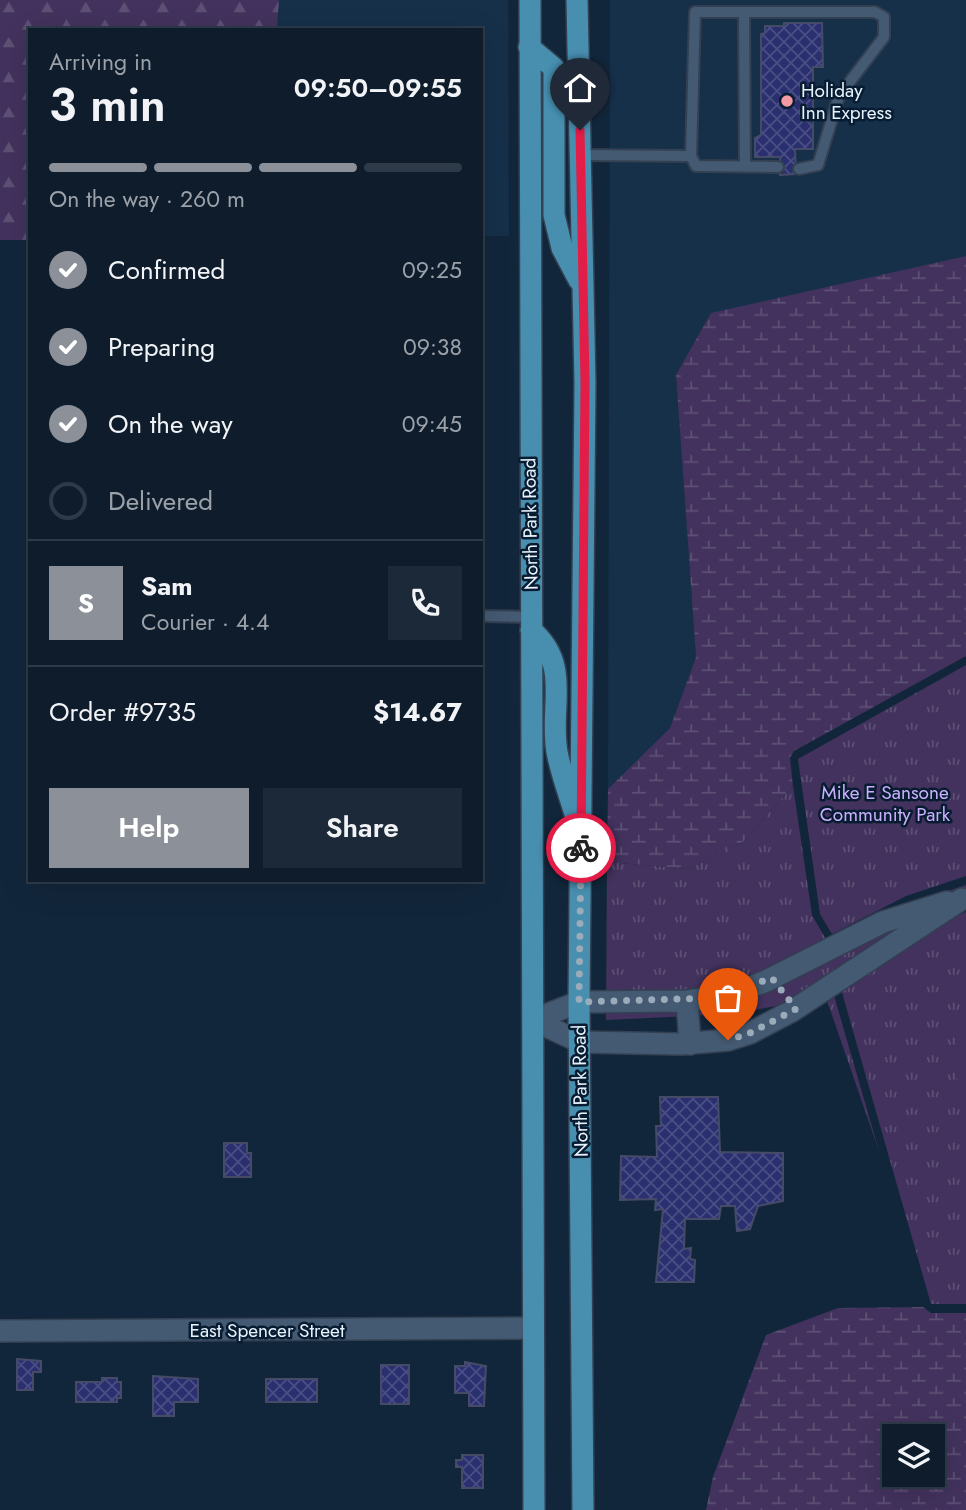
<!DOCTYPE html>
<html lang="en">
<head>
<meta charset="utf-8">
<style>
  body { margin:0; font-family:Jost,sans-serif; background:#1c2938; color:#f1f3f6; height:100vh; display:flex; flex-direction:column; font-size:26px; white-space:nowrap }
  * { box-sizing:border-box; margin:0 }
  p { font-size:23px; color:#9ba1a9 }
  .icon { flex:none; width:38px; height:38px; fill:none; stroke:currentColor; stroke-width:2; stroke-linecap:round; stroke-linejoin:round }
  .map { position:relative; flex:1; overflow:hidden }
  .sheet { position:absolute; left:28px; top:28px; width:455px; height:854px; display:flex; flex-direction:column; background:#0e1c2c; border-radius:0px; box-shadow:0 7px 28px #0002,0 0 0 2px #2e3a48 }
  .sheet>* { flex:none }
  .controls { position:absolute; left:882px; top:1424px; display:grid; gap:14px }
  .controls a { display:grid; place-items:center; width:63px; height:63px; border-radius:0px; background:#0e1c2c; box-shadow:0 7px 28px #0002,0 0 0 2px #2e3a48; font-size:35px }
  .pin { position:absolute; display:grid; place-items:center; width:60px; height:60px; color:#fff; margin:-72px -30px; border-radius:50% 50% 50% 0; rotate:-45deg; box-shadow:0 0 7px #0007 }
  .pin .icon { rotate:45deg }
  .courier { position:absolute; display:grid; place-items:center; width:70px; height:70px; margin:-35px; border:5px solid #e11d48; border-radius:50%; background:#fff; color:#222; box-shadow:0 2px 9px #0007 }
  .overview em { font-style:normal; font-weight:600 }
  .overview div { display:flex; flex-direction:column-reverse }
  .overview { display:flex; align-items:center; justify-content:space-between; height:119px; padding:0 21px }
  h1 { font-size:46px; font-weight:600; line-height:52px }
  .bar { display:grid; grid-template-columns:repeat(4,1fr); gap:10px 7px; align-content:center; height:84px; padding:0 21px }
  .bar i { height:9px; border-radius:5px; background:#2e3a48 }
  .bar .on { background:#8c9099 }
  .bar p { grid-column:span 4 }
  .line { display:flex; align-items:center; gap:18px; padding:0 21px; border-top:2px solid #2e3a48 }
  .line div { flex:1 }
  .round { display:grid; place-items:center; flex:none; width:74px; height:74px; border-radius:0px; background:#1c2938 }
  ol { padding:0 21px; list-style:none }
  li { display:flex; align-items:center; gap:21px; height:77px }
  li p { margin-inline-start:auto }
  li .icon { padding:7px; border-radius:50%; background:#8c9099; color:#fff; stroke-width:4 }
  li:last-child { color:#9ba1a9 }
  li i { width:38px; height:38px; border:4px solid #2e3a48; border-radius:50% }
  .action { display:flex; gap:14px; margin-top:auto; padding:14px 21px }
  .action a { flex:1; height:80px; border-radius:0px; background:#8c9099; color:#fff; font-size:28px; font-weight:600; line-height:80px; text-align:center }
  .action a+a { background:#1c2938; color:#f1f3f6 }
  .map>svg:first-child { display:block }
</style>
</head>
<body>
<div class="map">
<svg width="966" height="1510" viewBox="0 0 966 1510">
  <defs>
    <pattern id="forest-firs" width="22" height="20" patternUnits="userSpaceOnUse" patternTransform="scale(1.75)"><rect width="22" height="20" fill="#42325d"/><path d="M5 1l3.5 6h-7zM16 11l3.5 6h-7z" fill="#5d5075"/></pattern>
    <pattern id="wetland-marsh" width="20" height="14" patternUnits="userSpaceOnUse" patternTransform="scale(1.75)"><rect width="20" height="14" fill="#42325d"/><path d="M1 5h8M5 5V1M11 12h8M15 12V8" fill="none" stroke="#5d5075"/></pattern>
    <pattern id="park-tufts" width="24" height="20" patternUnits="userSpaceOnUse" patternTransform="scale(1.75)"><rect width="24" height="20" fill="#42325d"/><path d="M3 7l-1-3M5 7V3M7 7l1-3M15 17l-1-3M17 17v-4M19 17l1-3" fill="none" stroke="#5d5075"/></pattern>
    <pattern id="building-cross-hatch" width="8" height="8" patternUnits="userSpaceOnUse" patternTransform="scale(1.75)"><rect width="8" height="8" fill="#2a306f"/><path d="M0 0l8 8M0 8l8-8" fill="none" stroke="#494e84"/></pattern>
  </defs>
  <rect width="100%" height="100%" fill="#12263b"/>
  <path fill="#16304a" d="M 279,0 L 508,0 L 509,236 L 481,236 L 481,30 L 277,30 Z
    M 610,0 L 966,0 L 966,256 L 884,276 L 676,375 L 696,657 L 670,728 L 608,789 Z"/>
  <path fill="url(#forest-firs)" d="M 0,0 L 279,0 L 277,30 L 30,30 L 30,240 L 0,240 Z"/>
  <path fill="url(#wetland-marsh)" fill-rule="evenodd" d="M 966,256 L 966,656 L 794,751 L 790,758 L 793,786 L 743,842 L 689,869 L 607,862 L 608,789 L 670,728 L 696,657 L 676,375 L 711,313 Z
    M 923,1307 L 931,1313 L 966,1313 L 966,1510 L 706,1510 L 713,1477 L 766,1335 L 838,1308 ZM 894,1437 L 933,1437 L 933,1475 L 894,1475 Z"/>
  <path fill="url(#park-tufts)" d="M 966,665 L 966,876 L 906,896 L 832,934 L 820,914 L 798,759 Z
    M 793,786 L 812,915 L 827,941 L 909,904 L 966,885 L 966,902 L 833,992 L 879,1151 L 823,989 L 787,1004 L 732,1014 L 606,1020 L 607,862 L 689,869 L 743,842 Z
    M 966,912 L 966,1304 L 931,1304 L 841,989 L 948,919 Z"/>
  <path fill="#42325d" d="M 966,989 L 966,1111 C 951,1070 951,1029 966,989 Z"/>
  <path fill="url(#building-cross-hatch)" stroke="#454b67" stroke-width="2" d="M 784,23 L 822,23 L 823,67 L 813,67 L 813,149 L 795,149 L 796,174 L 780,175 L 780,157 L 755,157 L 755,138 L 761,135 L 761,34 L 765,33 L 765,26 L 784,26 Z
    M 660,1097 L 718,1097 L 720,1152 L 783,1153 L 783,1201 L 758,1206 L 750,1229 L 737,1231 L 735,1206 L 721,1206 L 719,1219 L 685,1219 L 684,1249 L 691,1248 L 690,1259 L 695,1260 L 694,1282 L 656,1282 L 663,1209 L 655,1210 L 656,1199 L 620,1200 L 621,1156 L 657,1157 L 656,1126 L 661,1126 Z
    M 224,1143 L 247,1143 L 247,1153 L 251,1153 L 251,1177 L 224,1177 Z
    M 17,1359 L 41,1361 L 41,1372 L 33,1372 L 33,1390 L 17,1390 Z
    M 465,1362 L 486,1366 L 484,1406 L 469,1406 L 469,1393 L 455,1393 L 455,1366 L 465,1366 Z
    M 381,1365 L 409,1365 L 409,1404 L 381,1404 Z
    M 153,1376 L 198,1379 L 198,1402 L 174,1402 L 174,1416 L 153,1416 Z
    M 102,1378 L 117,1378 L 117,1382 L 121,1382 L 121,1398 L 117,1398 L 117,1402 L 76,1402 L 76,1382 L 102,1382 Z
    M 266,1379 L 317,1379 L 317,1402 L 266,1402 Z
    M 462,1455 L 483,1455 L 483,1488 L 462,1488 L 462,1467 L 456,1467 L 456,1460 L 462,1460 Z"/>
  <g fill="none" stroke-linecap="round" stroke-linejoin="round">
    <defs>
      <path id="service" d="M 744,13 L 745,167
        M 580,155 L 691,156 L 695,12 L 875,12 L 884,17 L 884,37 L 839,96 L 818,165 L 799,169
        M 691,156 L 696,166 L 778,167
        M 481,616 L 531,617"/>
      <path id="minor" d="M 687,1001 L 690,1044
        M 533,1020 L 580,1042 L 681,1044 L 728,1040 L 750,1033 L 792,1011 L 962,899
        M 533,1020 L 579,1002 L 687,1001 L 736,993 L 766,981 L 883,922 L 947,902
        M 0,1331 L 533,1328"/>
      <path id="primary" d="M 530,0 L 534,1510
        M 577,0 L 585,383 L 579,1002 L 583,1510
        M 529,47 L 554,68 L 554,215 L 562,248 L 579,280
        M 531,630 C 572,665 549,706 557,752 C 561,773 569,794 575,814"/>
    </defs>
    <use href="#service" stroke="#334052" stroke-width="14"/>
    <use href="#minor" stroke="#334052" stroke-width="24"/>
    <use href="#primary" stroke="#334052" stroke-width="24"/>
    <use href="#service" stroke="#445a72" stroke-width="10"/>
    <use href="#minor" stroke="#445a72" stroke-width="21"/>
    <use href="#primary" stroke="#478eaf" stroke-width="21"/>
  </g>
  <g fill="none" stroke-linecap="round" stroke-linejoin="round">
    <path stroke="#9cabb9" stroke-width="7" stroke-dasharray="0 12.6" d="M 581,848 L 579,1002 L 713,998 L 772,978 L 796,1009 L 750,1033 L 728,1040"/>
    <path stroke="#e11d48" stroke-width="9" d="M 580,130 L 585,383 L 581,848"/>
  </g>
  <circle fill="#f49aa5" stroke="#081c31" stroke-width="2.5" cx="787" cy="101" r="7"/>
  <g text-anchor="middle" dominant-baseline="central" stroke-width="5" stroke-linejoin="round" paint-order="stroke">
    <g font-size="19" fill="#e7f2fd" stroke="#081c31" text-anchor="start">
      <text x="801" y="90">Holiday<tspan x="801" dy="22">Inn Express</tspan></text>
    </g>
    <g font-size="19" fill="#e7f2fd" stroke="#081c31">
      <text transform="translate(530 524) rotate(-91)">North Park Road</text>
      <text transform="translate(580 1091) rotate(-91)">North Park Road</text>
      <text x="267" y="1330">East Spencer Street</text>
    </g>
    <g font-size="19" fill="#cab0fd" stroke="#081c31">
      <text x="885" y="792">Mike E Sansone<tspan x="885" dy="22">Community Park</tspan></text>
    </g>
  </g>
</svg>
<div class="controls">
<a><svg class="icon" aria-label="layers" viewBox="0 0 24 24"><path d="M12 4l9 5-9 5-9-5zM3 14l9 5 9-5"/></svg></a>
</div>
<div class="pin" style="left:728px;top:1040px;background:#ea580c"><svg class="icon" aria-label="bag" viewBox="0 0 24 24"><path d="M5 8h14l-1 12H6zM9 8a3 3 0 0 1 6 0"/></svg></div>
<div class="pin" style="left:580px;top:130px;background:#1f2937"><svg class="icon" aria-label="home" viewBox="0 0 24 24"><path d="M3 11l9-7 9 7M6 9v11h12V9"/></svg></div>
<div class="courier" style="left:581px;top:848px"><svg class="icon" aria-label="bike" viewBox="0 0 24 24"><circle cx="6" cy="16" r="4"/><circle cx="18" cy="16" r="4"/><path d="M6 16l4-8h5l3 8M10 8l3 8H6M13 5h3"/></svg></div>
<section class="sheet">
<div class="overview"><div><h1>3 min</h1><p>Arriving in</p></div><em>09:50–09:55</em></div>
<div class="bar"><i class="on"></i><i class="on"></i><i class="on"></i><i></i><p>On the way · 260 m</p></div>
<ol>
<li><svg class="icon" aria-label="check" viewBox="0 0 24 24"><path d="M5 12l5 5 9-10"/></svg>Confirmed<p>09:25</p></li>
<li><svg class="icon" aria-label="check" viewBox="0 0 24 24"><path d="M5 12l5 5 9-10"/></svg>Preparing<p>09:38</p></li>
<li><svg class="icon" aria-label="check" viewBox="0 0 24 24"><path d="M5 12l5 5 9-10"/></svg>On the way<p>09:45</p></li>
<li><i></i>Delivered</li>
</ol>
<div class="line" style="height:126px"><b class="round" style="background:#8c9099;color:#fff">S</b><div><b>Sam</b><p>Courier · 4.4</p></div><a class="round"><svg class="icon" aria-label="phone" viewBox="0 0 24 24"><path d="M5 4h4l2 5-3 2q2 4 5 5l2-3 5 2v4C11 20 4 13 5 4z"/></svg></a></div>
<div class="line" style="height:91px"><div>Order #9735</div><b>$14.67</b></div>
<div class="action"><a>Help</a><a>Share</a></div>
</section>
</div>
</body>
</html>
